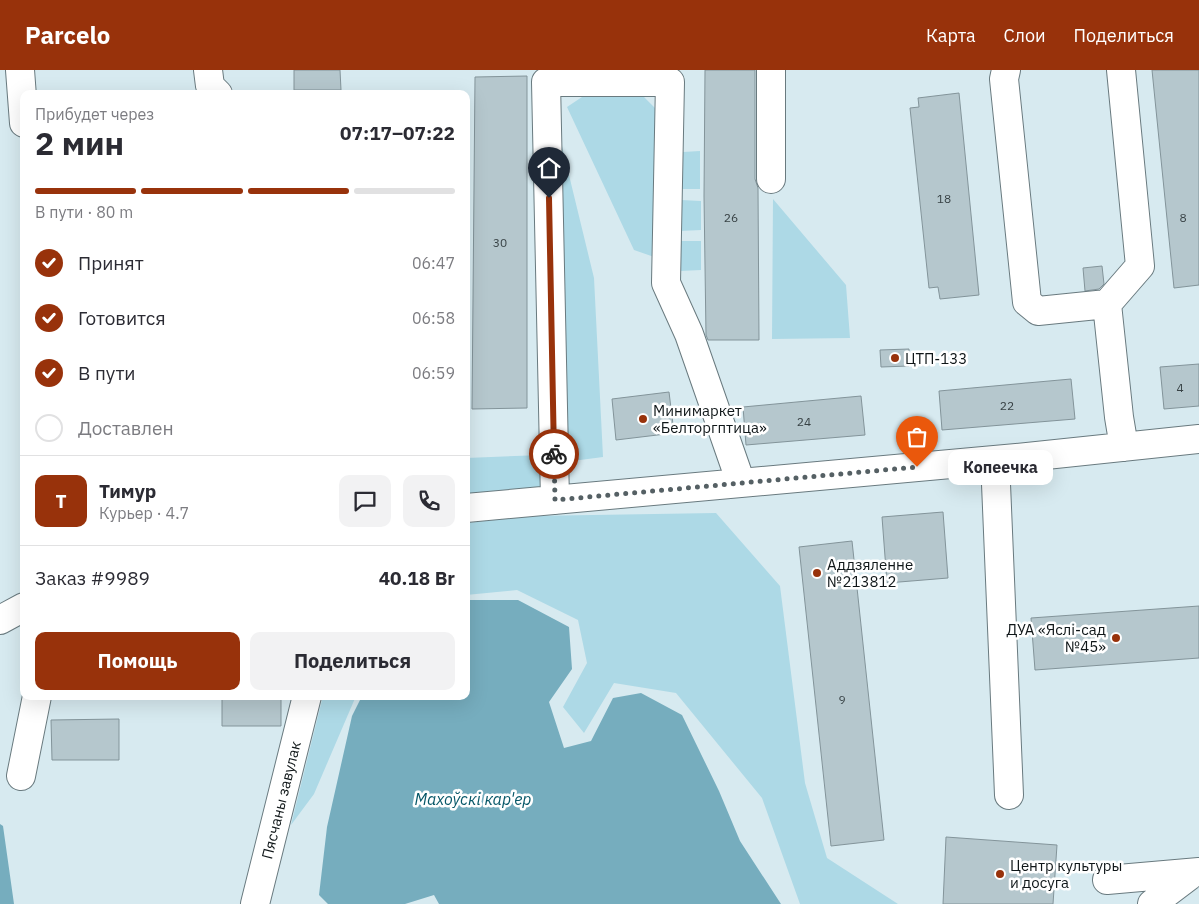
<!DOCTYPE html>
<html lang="ru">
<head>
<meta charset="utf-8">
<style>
  body { margin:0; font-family:"IBM Plex Sans",sans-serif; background:#f2f2f3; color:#2b2b33; height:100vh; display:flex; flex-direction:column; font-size:19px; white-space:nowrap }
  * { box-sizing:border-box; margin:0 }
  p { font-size:16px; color:#7c7c81 }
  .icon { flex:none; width:28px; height:28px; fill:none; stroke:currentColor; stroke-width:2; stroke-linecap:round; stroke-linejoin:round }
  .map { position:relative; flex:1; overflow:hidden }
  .sheet { position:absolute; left:20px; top:20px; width:450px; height:610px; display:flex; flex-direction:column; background:#fff; border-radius:10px; box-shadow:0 5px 20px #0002 }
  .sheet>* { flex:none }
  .pin { position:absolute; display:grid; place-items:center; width:42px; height:42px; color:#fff; margin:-51px -21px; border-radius:50% 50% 50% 0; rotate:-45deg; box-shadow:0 0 5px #0007 }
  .pin .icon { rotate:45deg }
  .courier { position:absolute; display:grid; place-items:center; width:50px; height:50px; margin:-25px; border:4px solid #98320b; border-radius:50%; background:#fff; color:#222; box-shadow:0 1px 6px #0007 }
  .bubble { position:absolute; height:35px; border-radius:10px; background:#fff; box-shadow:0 5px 20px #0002; font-size:16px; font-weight:800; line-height:35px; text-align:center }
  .overview em { font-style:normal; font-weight:800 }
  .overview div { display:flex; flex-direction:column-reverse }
  .overview { display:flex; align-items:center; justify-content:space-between; height:85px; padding:0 15px }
  h1 { font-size:32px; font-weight:800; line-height:38px }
  .bar { display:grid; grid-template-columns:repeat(4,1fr); gap:8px 5px; align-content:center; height:60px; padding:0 15px }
  .bar i { height:6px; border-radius:4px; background:#e1e1e2 }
  .bar .selected { background:#98320b }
  .bar p { grid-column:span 4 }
  .line { display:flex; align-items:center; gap:12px; padding:0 15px; border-top:1px solid #e1e1e2 }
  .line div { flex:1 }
  .round { display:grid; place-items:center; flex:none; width:52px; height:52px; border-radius:10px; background:#f2f2f3 }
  ol { padding:0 15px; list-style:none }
  li { display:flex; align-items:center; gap:15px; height:55px }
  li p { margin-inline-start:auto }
  li .icon { padding:5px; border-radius:50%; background:#98320b; color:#fff; stroke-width:4 }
  li:last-child { color:#7c7c81 }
  li i { width:28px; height:28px; border:2px solid #e1e1e2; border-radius:50% }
  .cta { display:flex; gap:10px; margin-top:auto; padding:10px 15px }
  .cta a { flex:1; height:58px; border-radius:10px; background:#98320b; color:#fff; font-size:20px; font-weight:800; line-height:58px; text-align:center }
  .cta a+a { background:#f2f2f3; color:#2b2b33 }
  header { display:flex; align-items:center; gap:30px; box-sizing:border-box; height:70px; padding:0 25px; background:#98320b; color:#fff }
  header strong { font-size:24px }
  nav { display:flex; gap:28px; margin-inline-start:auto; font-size:18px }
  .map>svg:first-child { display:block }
</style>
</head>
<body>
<header>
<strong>Parcelo</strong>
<nav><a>Карта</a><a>Слои</a><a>Поделиться</a></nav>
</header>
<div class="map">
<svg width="1199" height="834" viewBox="0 0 1199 834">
  <rect width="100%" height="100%" fill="#d7eaf0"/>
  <path fill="#add9e6" d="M 582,27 L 644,27 L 657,40 L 660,189 L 634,180 L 567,37 Z
    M 560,68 L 594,208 L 603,387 L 565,392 Z
    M 700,81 L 700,119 L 682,119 L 683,82 Z
    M 773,129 L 846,215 L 850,268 L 772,269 Z
    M 681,130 L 701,131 L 701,160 L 680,161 Z
    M 680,171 L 701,171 L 701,200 L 680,201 Z
    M 542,385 L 543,419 L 466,424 L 466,388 Z
    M 716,443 L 780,516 L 805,713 L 827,788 L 898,834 L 800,834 L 762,728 L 676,623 L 614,613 L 584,663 L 563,637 L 587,593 L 578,550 L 517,520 L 466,525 L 466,453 L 531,446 Z
    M 323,626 L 356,626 L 314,724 L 291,755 Z"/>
  <path fill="#76adbe" d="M 466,530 L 518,530 L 569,557 L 572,599 L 549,632 L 564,678 L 591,671 L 613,628 L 641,623 L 682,645 L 719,721 L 740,771 L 781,834 L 439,834 L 434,825 L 405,834 L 328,834 L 319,825 L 327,757 L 352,646 L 362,626 L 466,626 Z
    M 0,754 L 3,756 L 14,834 L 0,834 Z"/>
  <path fill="#b5c7cd" stroke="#83949a" d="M 294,0 L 340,0 L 341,20 L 294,20 Z
    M 705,0 L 755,0 L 755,109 L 758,118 L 759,270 L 708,270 L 706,265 L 704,126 Z
    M 1152,0 L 1199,0 L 1199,215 L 1174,218 Z
    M 527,6 L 527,338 L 472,339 L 475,7 Z
    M 959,23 L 979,225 L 940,229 L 938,217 L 929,218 L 910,38 L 919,37 L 918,28 Z
    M 1102,196 L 1104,214 L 1099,219 L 1085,221 L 1083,198 Z
    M 909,279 L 909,296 L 881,297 L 880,280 Z
    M 1199,294 L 1199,336 L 1164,339 L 1160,297 Z
    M 1071,309 L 1075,349 L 942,360 L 939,321 Z
    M 669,322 L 674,363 L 616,370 L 612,329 Z
    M 861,326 L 865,365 L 746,375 L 743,337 Z
    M 943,442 L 948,508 L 887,513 L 882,447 Z
    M 852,471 L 884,770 L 831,776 L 799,477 Z
    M 1199,536 L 1199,588 L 1035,600 L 1031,548 Z
    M 222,626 L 281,626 L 281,656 L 222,656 Z
    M 119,649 L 119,690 L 52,690 L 51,650 Z
    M 946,767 L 1057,775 L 1053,834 L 943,834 Z"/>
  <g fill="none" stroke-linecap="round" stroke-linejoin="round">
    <defs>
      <path id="minor" d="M 20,0 L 24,53
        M 208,0 L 210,16 L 218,24
        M 771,0 L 771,109
        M 1006,0 L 1004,9 L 1027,232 L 1038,241 L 1107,234 L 1119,347 L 1124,377
        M 1107,234 L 1140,196 L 1121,0
        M 995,390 L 1009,725
        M 555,430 L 546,12 L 670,12 L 666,213 L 689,264 L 741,413
        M 466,438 L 1027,387 L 1199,369
        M 0,550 L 24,537
        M 21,706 L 37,626
        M 1107,810 L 1199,802
        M 255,834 L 307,626
        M 1152,834 L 1193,803"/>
    </defs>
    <use href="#minor" stroke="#697a7f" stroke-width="30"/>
    <use href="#minor" stroke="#fff" stroke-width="28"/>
  </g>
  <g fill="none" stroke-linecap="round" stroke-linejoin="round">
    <path stroke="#556064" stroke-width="5" stroke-dasharray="0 9" d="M 554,384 L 555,430 L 917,397"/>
    <path stroke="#98320b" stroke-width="6" d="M 549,128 L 554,384"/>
  </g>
  <g fill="#98320b" stroke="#fff" stroke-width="2">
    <circle cx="895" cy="288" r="5"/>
    <circle cx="643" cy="349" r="5"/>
    <circle cx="817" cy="503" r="5"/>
    <circle cx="1116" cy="568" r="5"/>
    <circle cx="1000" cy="804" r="5"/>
  </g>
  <g text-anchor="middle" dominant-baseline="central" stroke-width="5" stroke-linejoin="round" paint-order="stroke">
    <g font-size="12" fill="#384245">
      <text x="944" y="128">18</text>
      <text x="731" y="147">26</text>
      <text x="1183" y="147">8</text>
      <text x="500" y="172">30</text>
      <text x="1180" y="317">4</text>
      <text x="1007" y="335">22</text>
      <text x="804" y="351">24</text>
      <text x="842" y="629">9</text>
    </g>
    <g font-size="15" fill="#0f1618" stroke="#fff" text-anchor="start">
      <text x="905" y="288">ЦТП-133</text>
      <text x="653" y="340">Минимаркет<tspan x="653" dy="17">«Белторгптица»</tspan></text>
      <text x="827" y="494">Аддзяленне<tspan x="827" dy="17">№213812</tspan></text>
      <text x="1106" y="559" text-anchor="end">ДУА «Яслі-сад<tspan x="1106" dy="17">№45»</tspan></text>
      <text x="1010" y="795">Центр культуры<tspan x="1010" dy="17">и досуга</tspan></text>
    </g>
    <g font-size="15" fill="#0f1618" stroke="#fff">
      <text transform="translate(281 730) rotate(-76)">Пясчаны завулак</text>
    </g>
    <g font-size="16" font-style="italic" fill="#065768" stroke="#fff">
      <text x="473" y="729">Махоўскі кар'ер</text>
    </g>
  </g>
</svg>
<div class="pin" style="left:917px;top:397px;background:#ea580c"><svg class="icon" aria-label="bag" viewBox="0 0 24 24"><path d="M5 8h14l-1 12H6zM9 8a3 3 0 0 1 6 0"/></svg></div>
<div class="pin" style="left:549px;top:128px;background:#1f2937"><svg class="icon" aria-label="home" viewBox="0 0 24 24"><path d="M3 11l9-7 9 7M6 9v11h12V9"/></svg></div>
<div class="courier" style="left:554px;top:384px"><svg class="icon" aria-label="bike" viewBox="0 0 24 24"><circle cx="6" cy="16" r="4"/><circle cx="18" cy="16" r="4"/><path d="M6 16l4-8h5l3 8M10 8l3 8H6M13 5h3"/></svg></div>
<div class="bubble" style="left:948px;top:380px;width:105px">Копеечка</div>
<section class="sheet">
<div class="overview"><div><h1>2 мин</h1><p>Прибудет через</p></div><em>07:17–07:22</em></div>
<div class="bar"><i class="selected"></i><i class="selected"></i><i class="selected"></i><i></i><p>В пути · 80 m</p></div>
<ol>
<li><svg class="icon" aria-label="check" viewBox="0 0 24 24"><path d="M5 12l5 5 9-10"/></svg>Принят<p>06:47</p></li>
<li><svg class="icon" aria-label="check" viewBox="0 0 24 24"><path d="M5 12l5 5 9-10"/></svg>Готовится<p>06:58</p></li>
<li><svg class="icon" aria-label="check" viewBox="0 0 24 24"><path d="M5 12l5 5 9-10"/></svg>В пути<p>06:59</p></li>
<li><i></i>Доставлен</li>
</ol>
<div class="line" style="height:90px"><b class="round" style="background:#98320b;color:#fff">Т</b><div><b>Тимур</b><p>Курьер · 4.7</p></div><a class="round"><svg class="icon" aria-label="chat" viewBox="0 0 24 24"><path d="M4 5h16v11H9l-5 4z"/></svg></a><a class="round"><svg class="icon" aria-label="phone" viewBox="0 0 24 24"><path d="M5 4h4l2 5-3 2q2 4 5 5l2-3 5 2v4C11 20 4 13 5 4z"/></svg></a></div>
<div class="line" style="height:65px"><div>Заказ #9989</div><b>40.18 Br</b></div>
<div class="cta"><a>Помощь</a><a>Поделиться</a></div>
</section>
</div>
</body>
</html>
